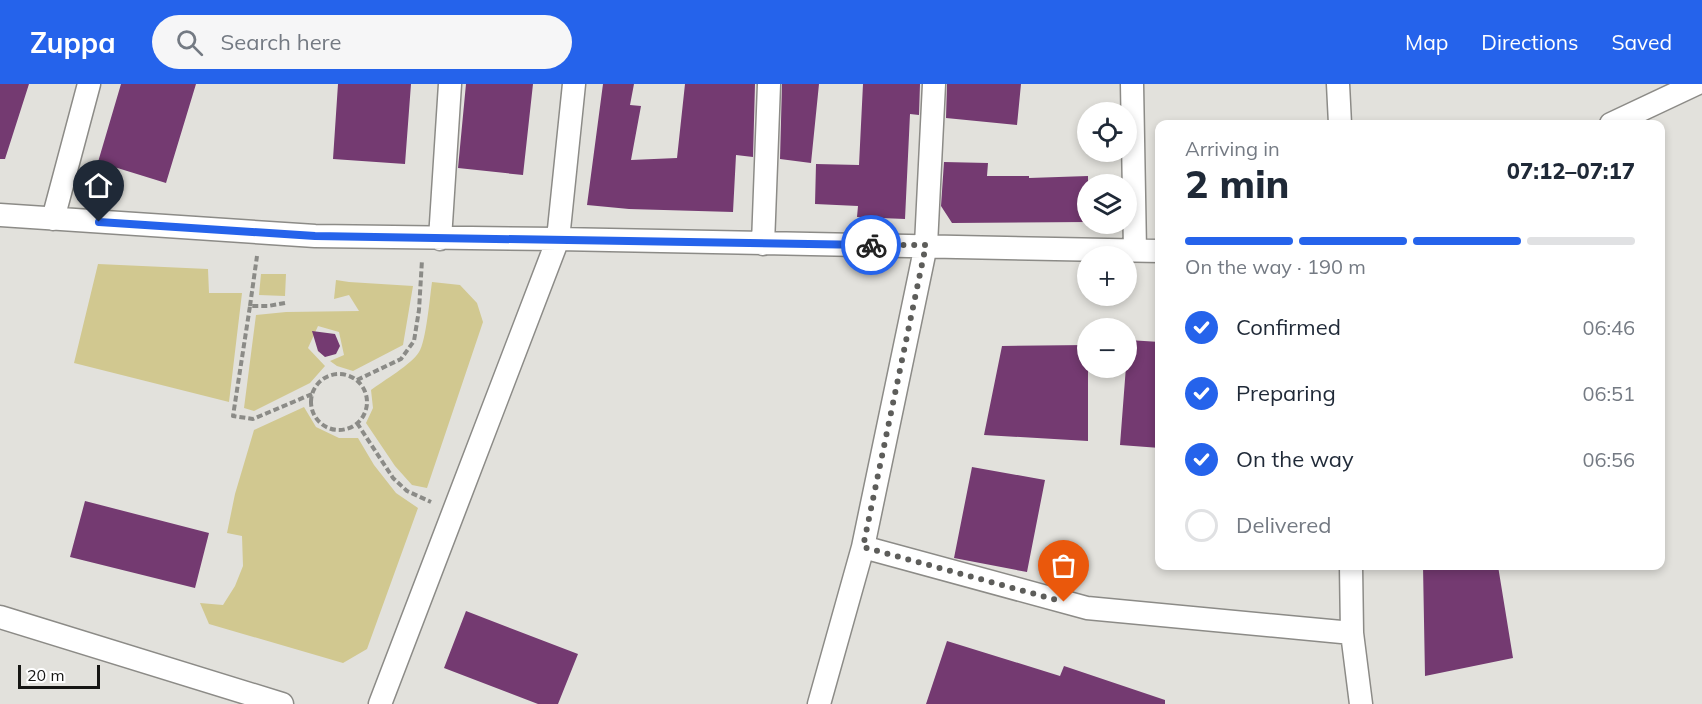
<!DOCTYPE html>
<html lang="en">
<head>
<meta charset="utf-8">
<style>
  body { margin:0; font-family:Mulish,sans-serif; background:#f6f6f7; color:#1f2937; height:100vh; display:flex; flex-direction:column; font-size:22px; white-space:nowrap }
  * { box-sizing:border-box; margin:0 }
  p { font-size:20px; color:#747a83 }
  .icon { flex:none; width:33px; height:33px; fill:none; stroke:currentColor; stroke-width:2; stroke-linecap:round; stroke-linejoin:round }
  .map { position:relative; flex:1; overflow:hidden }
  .panel { position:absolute; left:1155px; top:36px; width:510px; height:450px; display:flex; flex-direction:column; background:#fff; border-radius:12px; box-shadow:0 3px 9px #0003 }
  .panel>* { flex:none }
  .buttons { position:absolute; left:1077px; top:18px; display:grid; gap:12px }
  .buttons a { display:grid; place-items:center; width:60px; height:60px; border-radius:50%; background:#fff; box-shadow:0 3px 9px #0003; font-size:30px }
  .scale { position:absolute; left:18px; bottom:15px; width:82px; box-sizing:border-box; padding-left:6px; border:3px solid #161614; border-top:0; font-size:16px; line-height:21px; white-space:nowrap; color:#161614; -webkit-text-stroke:4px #fff; paint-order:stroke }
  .pin { position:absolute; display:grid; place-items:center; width:51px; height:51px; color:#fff; margin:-62px -26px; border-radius:50% 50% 50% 0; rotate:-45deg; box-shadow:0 0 6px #0007 }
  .pin .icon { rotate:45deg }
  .courier { position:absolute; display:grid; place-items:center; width:60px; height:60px; margin:-30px; border:4px solid #2563eb; border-radius:50%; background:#fff; color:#222; box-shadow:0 2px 8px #0007 }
  .summary em { font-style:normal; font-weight:800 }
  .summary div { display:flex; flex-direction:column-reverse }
  .summary { display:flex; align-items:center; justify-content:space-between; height:102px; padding:0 30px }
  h1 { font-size:39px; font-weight:800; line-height:45px }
  .bar { display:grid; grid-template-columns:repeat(4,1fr); gap:9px 6px; align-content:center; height:72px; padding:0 30px }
  .bar i { height:8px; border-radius:4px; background:#e0e1e3 }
  .bar .active { background:#2563eb }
  .bar p { grid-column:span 4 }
  ol { padding:0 30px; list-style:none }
  li { display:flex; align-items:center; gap:18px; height:66px }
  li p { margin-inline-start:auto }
  li .icon { padding:6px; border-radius:50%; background:#2563eb; color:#fff; stroke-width:4 }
  li:last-child { color:#747a83 }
  li i { width:33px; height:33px; border:3px solid #e0e1e3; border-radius:50% }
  header { display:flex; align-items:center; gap:36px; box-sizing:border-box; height:84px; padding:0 30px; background:#2563eb; color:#fff }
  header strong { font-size:28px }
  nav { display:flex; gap:33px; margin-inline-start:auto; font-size:21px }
  .search { width:420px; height:54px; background:#f6f6f7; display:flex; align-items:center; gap:15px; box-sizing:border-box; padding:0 21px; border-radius:33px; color:#747a83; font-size:22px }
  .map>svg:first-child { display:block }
</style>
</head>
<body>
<header>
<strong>Zuppa</strong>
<div class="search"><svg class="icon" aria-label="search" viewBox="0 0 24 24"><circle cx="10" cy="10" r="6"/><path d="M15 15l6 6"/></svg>Search here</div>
<nav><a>Map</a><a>Directions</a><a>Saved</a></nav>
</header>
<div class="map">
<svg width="1702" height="620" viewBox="0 0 1702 620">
  <rect width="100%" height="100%" fill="#e2e1dc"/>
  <path fill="#d1c890" d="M 98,180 L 208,185 L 209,209 L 242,209 L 229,318 L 74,279 Z
    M 261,190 L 286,190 L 285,212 L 259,211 Z
    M 336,196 L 349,198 L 413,202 L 403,261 L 353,287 L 337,282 L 330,277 L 344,271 L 339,248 L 318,242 L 308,264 L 325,282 L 310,299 L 254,327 L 244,324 L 256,231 L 286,228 L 359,227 L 349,211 L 334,215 Z
    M 432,198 L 460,201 L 477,219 L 483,238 L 427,404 L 412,401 L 395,382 L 366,339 L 373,324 L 371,306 C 383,297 412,280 419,268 C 426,258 430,212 432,198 Z
    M 304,323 L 316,343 L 339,354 L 358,354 L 374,381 L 396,409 L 418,424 L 367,565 L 343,579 L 209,540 L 200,519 L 223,521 L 235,502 L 243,482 L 242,452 L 227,449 L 235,410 L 254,346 Z"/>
  <path fill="#743a71" d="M 0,0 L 29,0 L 5,75 L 0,75 Z
    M 121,0 L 196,0 L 166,99 L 98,78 Z
    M 338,0 L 411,0 L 405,80 L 333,75 Z
    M 466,0 L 533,0 L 523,91 L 458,84 Z
    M 603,0 L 634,0 L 630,21 L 641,22 L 631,76 L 677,74 L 685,0 L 755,0 L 753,73 L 736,71 L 733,128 L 629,125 L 587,121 Z
    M 782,0 L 819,0 L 811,79 L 780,75 Z
    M 863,0 L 920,0 L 919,31 L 910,30 L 905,135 L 857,133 L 858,122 L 815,120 L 816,80 L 859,81 Z
    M 947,0 L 1021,0 L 1017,41 L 946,34 Z
    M 944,78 L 988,79 L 987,92 L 1029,92 L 1029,94 L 1088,92 L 1088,138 L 952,139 L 941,122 Z
    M 312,247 L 335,250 L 340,262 L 336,270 L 325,273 L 318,267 Z
    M 1128,256 L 1160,258 L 1160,364 L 1120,361 Z
    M 1088,261 L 1088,357 L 984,351 L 1002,262 Z
    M 972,383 L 1045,396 L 1027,488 L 954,474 Z
    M 85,417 L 209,449 L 195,504 L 70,473 Z
    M 1423,482 L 1498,482 L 1513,574 L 1425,592 Z
    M 466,527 L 578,570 L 558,620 L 538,620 L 444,584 Z
    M 947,557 L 1060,592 L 1064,582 L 1165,616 L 1165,620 L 926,620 Z"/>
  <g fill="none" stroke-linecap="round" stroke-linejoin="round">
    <defs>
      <path id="street" d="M 934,0 L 926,161 L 863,463 L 1087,524 L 1352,549
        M 1132,0 L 1135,166
        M 1338,0 L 1340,40
        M 1611,40 L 1696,0
        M 0,131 L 315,152 L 558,155 L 1160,167
        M 53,135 L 89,0
        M 440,155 L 450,0
        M 763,160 L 769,0
        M 1351,482 L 1352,549 L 1361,620
        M 0,533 L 282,620
        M 380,620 L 558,155 L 574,0
        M 819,620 L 863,463"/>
    </defs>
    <use href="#street" stroke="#8c8b87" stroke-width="25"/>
    <path stroke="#8b8b87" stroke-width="4" stroke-dasharray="6 3" stroke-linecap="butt" d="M 285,219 L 268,222 L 250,222 L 233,332 L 253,335 L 312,310
      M 250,222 L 257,172
      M311 318a28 28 0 1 1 56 0a28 28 0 1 1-56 0Z
      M 357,296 L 401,275 L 414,257 L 419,226 L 422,176
      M 357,339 L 393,394 L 407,407 L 431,418"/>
    <use href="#street" stroke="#fff" stroke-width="22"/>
  </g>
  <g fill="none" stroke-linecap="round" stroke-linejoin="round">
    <path stroke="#5d5d5a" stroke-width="6" stroke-dasharray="0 10.8" d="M 871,161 L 926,161 L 863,463 L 1064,518"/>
    <path stroke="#2563eb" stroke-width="8" d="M 99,138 L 315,152 L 871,161"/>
  </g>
</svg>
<div class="buttons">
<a><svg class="icon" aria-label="locate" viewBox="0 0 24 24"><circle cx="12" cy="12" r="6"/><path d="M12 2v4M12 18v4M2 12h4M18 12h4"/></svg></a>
<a><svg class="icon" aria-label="layers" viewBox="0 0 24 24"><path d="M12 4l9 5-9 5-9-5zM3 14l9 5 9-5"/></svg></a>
<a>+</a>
<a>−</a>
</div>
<div class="scale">20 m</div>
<div class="pin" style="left:1064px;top:518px;background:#ea580c"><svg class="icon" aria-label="bag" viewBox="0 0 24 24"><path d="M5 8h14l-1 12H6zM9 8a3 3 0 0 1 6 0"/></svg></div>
<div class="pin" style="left:99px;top:138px;background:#1f2937"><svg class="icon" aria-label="home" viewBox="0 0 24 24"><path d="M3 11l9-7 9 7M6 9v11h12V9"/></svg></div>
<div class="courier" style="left:871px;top:161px"><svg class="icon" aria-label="bike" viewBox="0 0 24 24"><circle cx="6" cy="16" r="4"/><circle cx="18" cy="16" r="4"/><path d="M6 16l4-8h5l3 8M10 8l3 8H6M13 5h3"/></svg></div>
<section class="panel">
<div class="summary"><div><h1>2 min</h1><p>Arriving in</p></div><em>07:12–07:17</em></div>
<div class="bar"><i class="active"></i><i class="active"></i><i class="active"></i><i></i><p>On the way · 190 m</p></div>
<ol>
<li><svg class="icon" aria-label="check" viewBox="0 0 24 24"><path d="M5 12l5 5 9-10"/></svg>Confirmed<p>06:46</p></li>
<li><svg class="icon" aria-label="check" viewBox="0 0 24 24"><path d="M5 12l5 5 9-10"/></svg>Preparing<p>06:51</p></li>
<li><svg class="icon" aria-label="check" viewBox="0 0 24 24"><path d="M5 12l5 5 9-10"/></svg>On the way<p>06:56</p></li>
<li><i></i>Delivered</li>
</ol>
</section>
</div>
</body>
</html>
